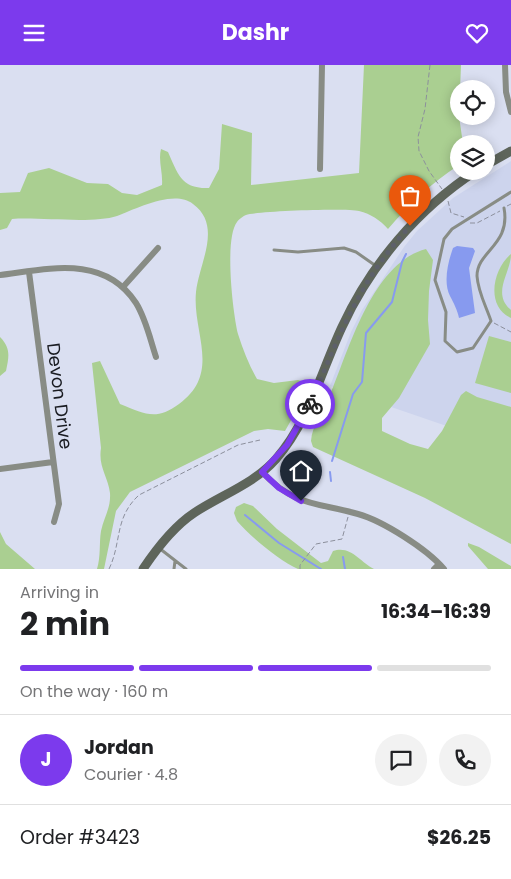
<!DOCTYPE html>
<html lang="en">
<head>
<meta charset="utf-8">
<style>
  body { margin:0; font-family:Poppins,sans-serif; background:#f2f2f2; color:#202124; height:100vh; display:flex; flex-direction:column; font-size:19px; white-space:nowrap }
  * { box-sizing:border-box; margin:0 }
  p { font-size:16px; color:#757577 }
  .icon { flex:none; width:28px; height:28px; fill:none; stroke:currentColor; stroke-width:2; stroke-linecap:round; stroke-linejoin:round }
  .map { position:relative; height:504px; overflow:hidden }
  .side { display:flex; flex-direction:column; background:#fff; flex:1 }
  .side>* { flex:none }
  .buttons { position:absolute; left:450px; top:15px; display:grid; gap:10px }
  .buttons a { display:grid; place-items:center; width:45px; height:45px; border-radius:50%; background:#fff; box-shadow:0 2px 12px #0003; font-size:25px }
  .pin { position:absolute; display:grid; place-items:center; width:42px; height:42px; color:#fff; margin:-51px -21px; border-radius:50% 50% 50% 0; rotate:-45deg; box-shadow:0 0 5px #0007 }
  .pin .icon { rotate:45deg }
  .courier { position:absolute; display:grid; place-items:center; width:50px; height:50px; margin:-25px; border:4px solid #7c3aed; border-radius:50%; background:#fff; color:#222; box-shadow:0 1px 6px #0007 }
  .headline em { font-style:normal; font-weight:700 }
  .headline div { display:flex; flex-direction:column-reverse }
  .headline { display:flex; align-items:center; justify-content:space-between; height:85px; padding:0 20px }
  h1 { font-size:32px; font-weight:700; line-height:38px }
  .bar { display:grid; grid-template-columns:repeat(4,1fr); gap:8px 5px; align-content:center; height:60px; padding:0 20px }
  .bar i { height:6px; border-radius:4px; background:#e0e0e0 }
  .bar .current { background:#7c3aed }
  .bar p { grid-column:span 4 }
  .line { display:flex; align-items:center; gap:12px; padding:0 20px; border-top:1px solid #e0e0e0 }
  .line div { flex:1 }
  .round { display:grid; place-items:center; flex:none; width:52px; height:52px; border-radius:26px; background:#f2f2f2 }
  header { display:flex; justify-content:space-between; align-items:center; height:65px; padding:0 20px; background:#7c3aed; color:#fff; font-size:22px; font-weight:700 }
  .map>svg:first-child { display:block }
</style>
</head>
<body>
<header><svg class="icon" aria-label="menu" viewBox="0 0 24 24"><path d="M4 6h16M4 12h16M4 18h16"/></svg>Dashr<svg class="icon" aria-label="heart" viewBox="0 0 24 24"><path d="M12 20l-8-8c-3-5 5-10 8-4 3-6 11-1 8 4z"/></svg></header>
<div class="map">
<svg width="511" height="504" viewBox="0 0 511 504">
  <rect width="100%" height="100%" fill="#dadff1"/>
  <path fill="#cdd4ed" d="M 511,96 L 511,383 L 330,321 L 351,267 L 362,245 L 404,182 L 417,166 L 453,133 Z"/>
  <path fill="#aacf91" d="M 364,0 L 461,0 L 459,51 L 463,79 L 459,79 L 459,100 C 431,118 409,140 388,164 C 380,155 371,149 359,146 C 347,143 257,146 246,150 C 243,151 238,155 237,157 C 224,174 233,249 238,269 C 243,285 249,300 257,314 L 274,318 L 298,315 L 307,318 L 303,334 L 285,366 L 268,364 L 254,366 L 130,427 L 116,446 L 104,504 L 97,504 C 101,491 99,478 101,466 C 104,452 111,443 110,428 C 108,411 98,402 101,383 L 92,298 L 100,296 L 120,339 C 145,349 156,356 179,339 C 222,308 192,267 196,227 C 199,198 223,161 193,139 C 174,124 136,144 117,151 C 93,159 40,152 12,154 L 7,163 L 0,165 L 0,128 L 20,127 L 28,108 L 49,103 L 87,118 L 108,119 L 122,128 L 137,130 L 162,120 C 163,107 158,96 161,84 L 168,87 C 178,109 181,124 209,123 L 219,104 L 222,59 L 252,68 L 251,120 L 359,108 Z
    M 426,184 L 433,195 L 429,226 L 428,255 L 430,279 L 399,333 L 382,353 L 382,366 L 410,379 L 428,384 L 442,366 L 461,330 L 466,326 L 477,332 L 511,342 L 511,479 L 425,433 L 313,382 L 311,376 C 312,360 324,345 330,330 C 349,285 372,198 426,184 Z
    M 511,189 C 511,208 491,228 511,245 L 511,253 C 485,241 493,204 511,189 Z
    M 489,271 L 511,277 L 511,328 L 475,318 Z
    M 0,272 C 11,283 9,292 6,306 L 0,311 Z
    M 244,438 L 253,441 L 277,464 L 321,498 L 328,496 L 333,486 C 351,480 360,497 374,504 L 298,504 C 279,495 252,473 237,456 L 234,448 L 236,442 Z
    M 0,467 L 6,479 L 35,504 L 0,504 Z
    M 468,478 L 479,482 L 511,501 L 511,504 L 488,504 L 468,481 Z"/>
  <path fill="#879aef" d="M 457,181 L 473,183 L 475,186 L 469,203 L 475,248 L 459,253 C 457,244 454,239 450,231 C 443,217 448,197 453,183 Z"/>
  <g fill="none" stroke-linecap="round" stroke-linejoin="round">
    <path stroke="#879aef" stroke-width="2" d="M 332,396 L 353,329 L 362,317 L 366,268 L 392,237 L 402,197 L 406,189
      M 330,407 L 331,416
      M 245,450 L 279,478 L 321,504
      M 343,492 L 345,504"/>
    <path stroke="#8c8f9c" stroke-width="1" stroke-dasharray="5 2.5" stroke-linecap="butt" d="M 430,0 L 425,44 L 418,72 L 419,86 L 429,106 L 442,124
      M 448,136 L 451,148 L 464,152
      M 507,141 L 511,139
      M 470,158 L 477,158 L 500,146
      M 494,258 L 511,267
      M 109,504 C 122,477 114,453 139,430 L 238,380 L 260,375
      M 300,504 L 300,500 L 316,479 L 342,474 L 348,452"/>
    <path stroke="#888c85" stroke-width="3" d="M 504,143 C 511,180 477,186 477,211 C 478,227 486,241 491,256 L 473,283 L 457,287 L 445,276 L 446,247 L 435,215 L 444,174 L 452,164 L 511,127
      M 274,185 L 298,187 L 344,183 L 356,187 L 376,201
      M 159,483 L 186,504
      M 174,504 L 175,496"/>
    <path stroke="#888c85" stroke-width="6" d="M 505,0 L 506,27 L 511,47
      M 320,104 L 322,0
      M 29,207 L 59,439 L 54,457
      M 0,210 C 48,204 104,189 136,238 C 146,254 150,274 156,292
      M 123,222 L 158,183
      M 0,404 L 53,397
      M 262,407 C 295,442 316,437 358,449 C 383,456 427,484 444,504
      M 434,504 L 439,499"/>
    <path stroke="#5e655b" stroke-width="9" d="M 486,100 L 511,86
      M 143,504 C 157,483 173,462 194,448 C 221,430 254,419 276,394 C 309,356 321,307 342,262 C 371,199 418,144 476,106"/>
  </g>
  <g fill="none" stroke-linecap="round" stroke-linejoin="round">
    <path stroke="#5d606a" stroke-width="5" stroke-dasharray="0 9" d="M 310,339 C 340,270 357,219 410,161"/>
    <path stroke="#7c3aed" stroke-width="6" d="M 301,436 L 279,423 L 262,407 L 287,380 L 310,339"/>
  </g>
  <g text-anchor="middle" dominant-baseline="central" stroke-width="5" stroke-linejoin="round" paint-order="stroke">
    <g font-size="18" fill="#191b21" stroke="#dadff1">
      <text transform="translate(60 331) rotate(83)">Devon Drive</text>
    </g>
  </g>
</svg>
<div class="buttons">
<a><svg class="icon" aria-label="locate" viewBox="0 0 24 24"><circle cx="12" cy="12" r="6"/><path d="M12 2v4M12 18v4M2 12h4M18 12h4"/></svg></a>
<a><svg class="icon" aria-label="layers" viewBox="0 0 24 24"><path d="M12 4l9 5-9 5-9-5zM3 14l9 5 9-5"/></svg></a>
</div>
<div class="pin" style="left:410px;top:161px;background:#ea580c"><svg class="icon" aria-label="bag" viewBox="0 0 24 24"><path d="M5 8h14l-1 12H6zM9 8a3 3 0 0 1 6 0"/></svg></div>
<div class="pin" style="left:301px;top:436px;background:#1f2937"><svg class="icon" aria-label="home" viewBox="0 0 24 24"><path d="M3 11l9-7 9 7M6 9v11h12V9"/></svg></div>
<div class="courier" style="left:310px;top:339px"><svg class="icon" aria-label="bike" viewBox="0 0 24 24"><circle cx="6" cy="16" r="4"/><circle cx="18" cy="16" r="4"/><path d="M6 16l4-8h5l3 8M10 8l3 8H6M13 5h3"/></svg></div>
</div>
<section class="side">
<div class="headline"><div><h1>2 min</h1><p>Arriving in</p></div><em>16:34–16:39</em></div>
<div class="bar"><i class="current"></i><i class="current"></i><i class="current"></i><i></i><p>On the way · 160 m</p></div>
<div class="line" style="height:90px"><b class="round" style="background:#7c3aed;color:#fff">J</b><div><b>Jordan</b><p>Courier · 4.8</p></div><a class="round"><svg class="icon" aria-label="chat" viewBox="0 0 24 24"><path d="M4 5h16v11H9l-5 4z"/></svg></a><a class="round"><svg class="icon" aria-label="phone" viewBox="0 0 24 24"><path d="M5 4h4l2 5-3 2q2 4 5 5l2-3 5 2v4C11 20 4 13 5 4z"/></svg></a></div>
<div class="line" style="height:65px"><div>Order #3423</div><b>$26.25</b></div>
</section>
</body>
</html>
